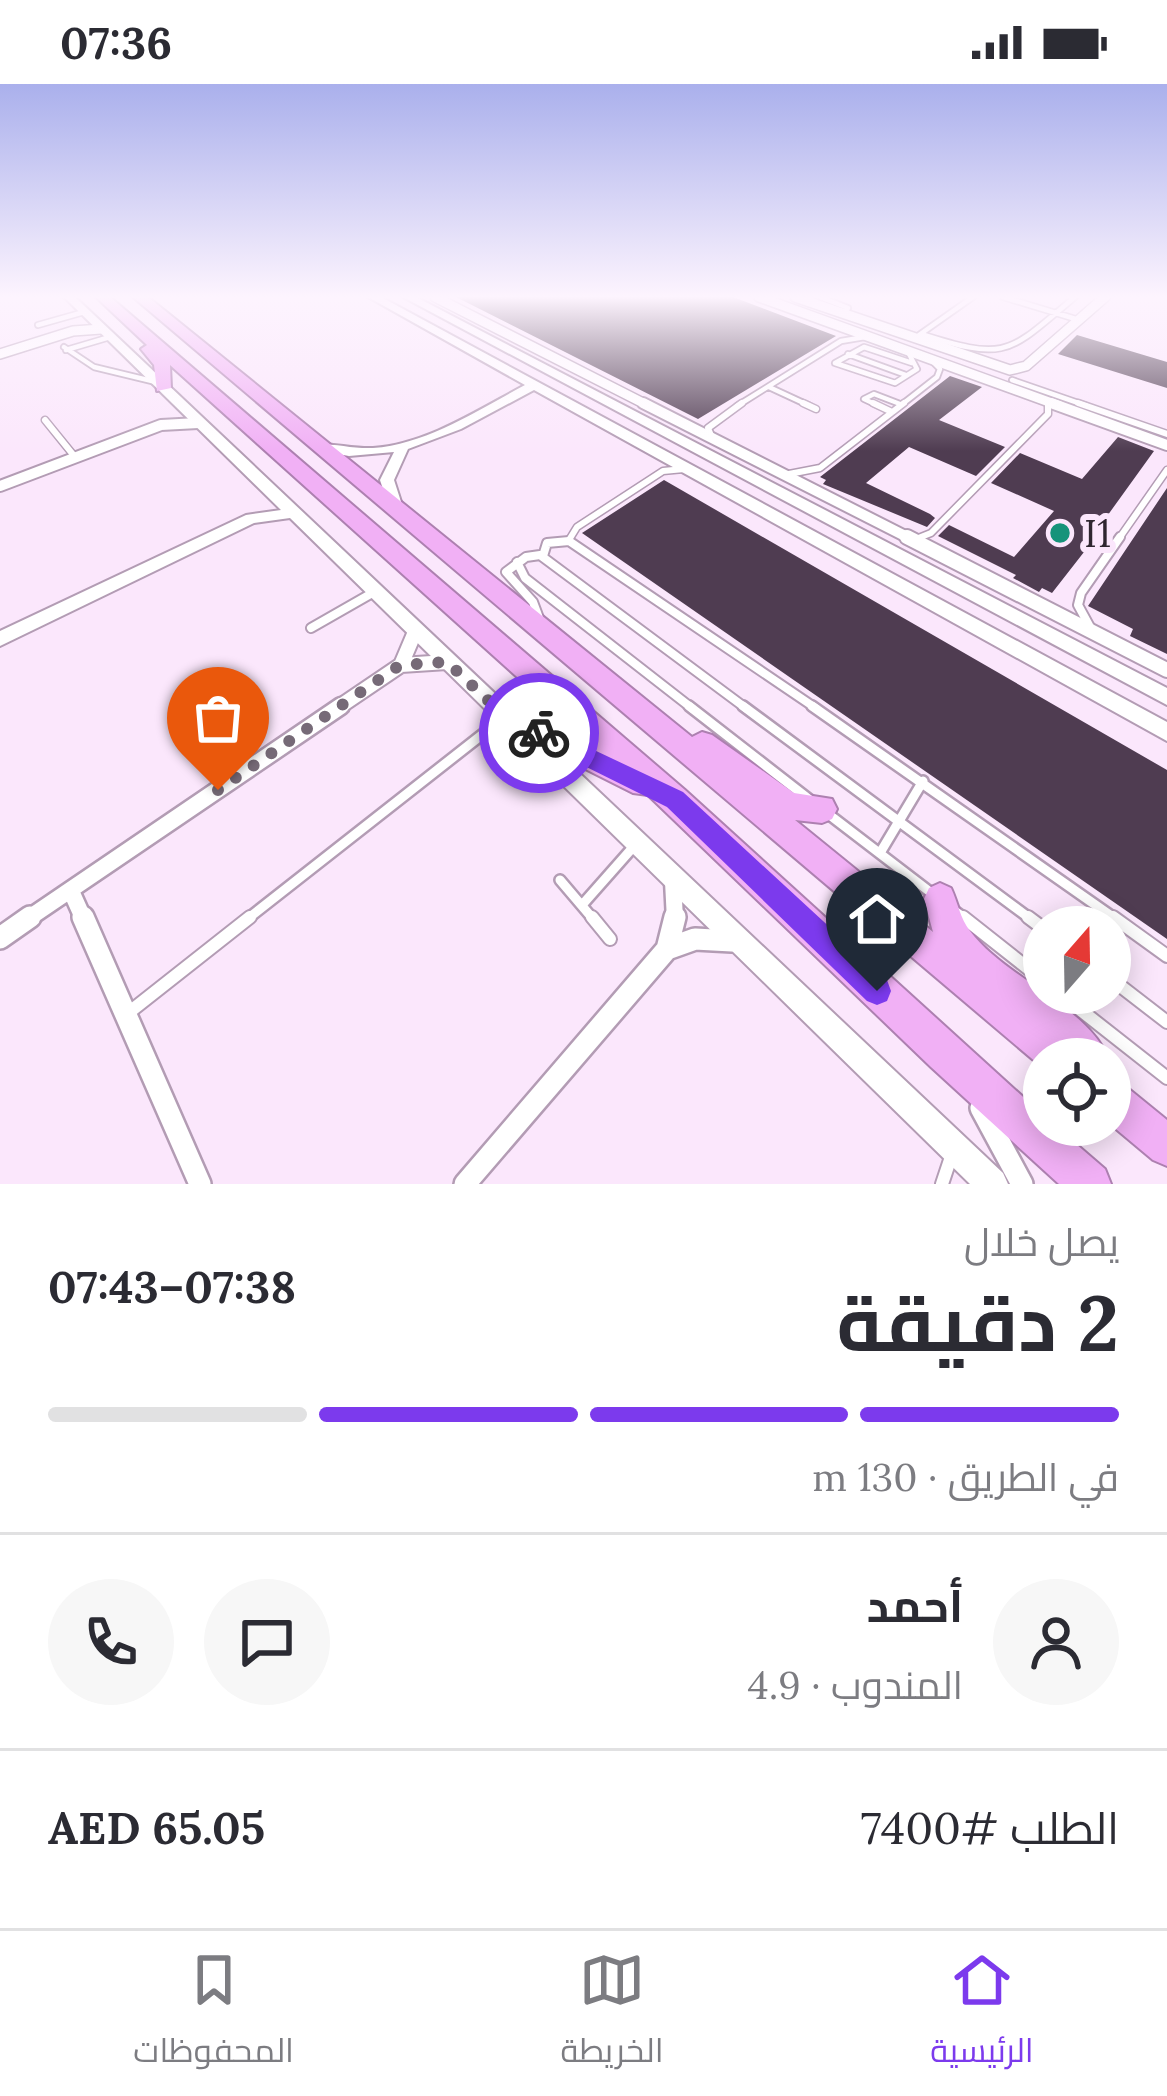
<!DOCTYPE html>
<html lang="ar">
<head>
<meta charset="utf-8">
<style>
  body { margin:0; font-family:Lora,Cairo,serif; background:#f7f7f7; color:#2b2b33; direction:rtl; height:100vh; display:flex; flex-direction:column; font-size:45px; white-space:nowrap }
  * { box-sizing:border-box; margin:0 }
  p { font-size:39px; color:#7c7c81 }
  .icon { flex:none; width:66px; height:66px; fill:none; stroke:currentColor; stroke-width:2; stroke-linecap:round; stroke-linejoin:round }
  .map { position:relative; height:1100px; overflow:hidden; direction:ltr }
  .panel { display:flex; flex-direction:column; background:#fff; flex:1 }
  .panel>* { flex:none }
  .needle { width:78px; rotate:20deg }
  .controls { position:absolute; left:1023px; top:822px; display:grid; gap:24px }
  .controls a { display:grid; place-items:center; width:108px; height:108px; border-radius:50%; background:#fff; box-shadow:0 6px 30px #0003; font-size:60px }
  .pin { position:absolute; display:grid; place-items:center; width:102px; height:102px; color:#fff; margin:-123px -51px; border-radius:50% 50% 50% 0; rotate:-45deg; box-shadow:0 0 12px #0007 }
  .pin .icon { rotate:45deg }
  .courier { position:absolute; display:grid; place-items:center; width:120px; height:120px; margin:-60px; border:9px solid #7c3aed; border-radius:50%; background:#fff; color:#222; box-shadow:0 3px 15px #0007 }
  .overview em { font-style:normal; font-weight:700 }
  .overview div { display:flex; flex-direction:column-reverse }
  .overview { display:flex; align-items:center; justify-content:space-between; height:204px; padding:0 48px }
  h1 { font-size:78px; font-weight:700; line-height:90px }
  .bar { display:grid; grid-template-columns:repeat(4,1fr); gap:18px 12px; align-content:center; height:144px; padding:0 48px }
  .bar i { height:15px; border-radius:9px; background:#e1e1e2 }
  .bar .current { background:#7c3aed }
  .bar p { grid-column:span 4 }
  .line { display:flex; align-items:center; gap:30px; padding:0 48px; border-top:3px solid #e1e1e2 }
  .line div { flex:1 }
  .round { display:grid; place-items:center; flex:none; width:126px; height:126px; border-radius:63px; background:#f7f7f7 }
  .status { display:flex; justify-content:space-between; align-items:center; height:84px; padding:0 60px; background:#fff; direction:ltr }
  .status svg { height:33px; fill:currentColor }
  .dock { display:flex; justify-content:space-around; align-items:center; height:168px; border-top:3px solid #e1e1e2; background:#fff; font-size:33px; color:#7c7c81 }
  .dock a { display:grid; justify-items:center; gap:6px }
  .dock .current { color:#7c3aed }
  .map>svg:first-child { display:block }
</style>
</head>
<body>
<div class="status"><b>07:36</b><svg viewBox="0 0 49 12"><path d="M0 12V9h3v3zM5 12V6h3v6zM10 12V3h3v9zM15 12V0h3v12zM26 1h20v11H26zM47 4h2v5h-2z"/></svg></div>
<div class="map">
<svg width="1167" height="1100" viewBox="0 0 1167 1100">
  <rect width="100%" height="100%" fill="#fbe7fc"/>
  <path fill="#4f3c51" d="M 456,213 L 733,213 L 836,252 L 698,335 Z
    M 1077,251 L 1167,278 L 1167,304 L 1058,270 Z
    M 950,292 L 982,303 L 939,336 L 1005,363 L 976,392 L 909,363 L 866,399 L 930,430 L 935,434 L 927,443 L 823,400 L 826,396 L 820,393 Z
    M 1118,353 L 1154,367 L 1105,435 L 1109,436 L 1052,509 L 1042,504 L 1039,508 L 1013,494 L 1016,491 L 938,452 L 949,441 L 1014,473 L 1054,427 L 991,399 L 1020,369 L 1082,395 Z
    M 664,396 L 1167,686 L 1167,855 L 582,449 Z
    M 1167,404 L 1167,570 L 1130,552 L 1133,545 L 1088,522 Z"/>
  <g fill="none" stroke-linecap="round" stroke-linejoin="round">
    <defs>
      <path id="lane-far4" d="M 820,213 L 848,224 L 843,231
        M 1003,213 L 1079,236
        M 38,241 L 84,228
        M 921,250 C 1008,278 1008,269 1075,213
        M 919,251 L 973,213
        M 64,263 L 94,283 L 156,298
        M 66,266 L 110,253
        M 908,268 L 917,285 L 895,299 L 835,279 L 864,263 L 912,279
        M 848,270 L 906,291
        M 1012,296 L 1087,322
        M 769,303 L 810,322
        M 737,322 L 841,257 L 865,253
        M 879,322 L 864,315 L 874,310 L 900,320
        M 900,322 L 937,293 L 940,285 L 932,277"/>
      <path id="lane-far3" d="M 803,319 L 816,325
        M 873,319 L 892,328
        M 1078,319 L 1167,350
        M 45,336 L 75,373
        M 712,354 L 708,344 L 742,319
        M 789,390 L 820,384 L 904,319
        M 916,455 L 931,449 L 1048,330 L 1048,319
        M 569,456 L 577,443 L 663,387 L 684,385
        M 1118,456 L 1167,386"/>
      <path id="lane-far2" d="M 543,472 L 547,459 L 569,457 L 817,625
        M 517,478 L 525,494 L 693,625
        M 539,534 L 533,518 L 506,488 L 526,473 L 540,471 L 747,625
        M 1090,543 L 1078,521 L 1081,509 L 1120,453
        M 311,544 L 374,508"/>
      <path id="lane-far1" d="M 689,622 L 810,716
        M 743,622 L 1032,836
        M 812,622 L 1117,836
        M 827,729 L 934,811
        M 880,769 L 923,697
        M 560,796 L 594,836
        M 582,821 L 635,761
        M 956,828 L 967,836
        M 246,836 L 502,635"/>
      <path id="lane" d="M 592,833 L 610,855
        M 963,833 L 1044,897
        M 1028,833 L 1044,845
        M 1113,833 L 1167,872
        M 1110,894 L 1167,938
        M 1059,909 L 1167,994
        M 127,930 L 250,833
        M 942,1100 L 952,1070"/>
      <path id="street-far4" d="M 435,213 L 649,322
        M 759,213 L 1060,322
        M 795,213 L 1010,286 L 1026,282 L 1105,213
        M 0,270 L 73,247 L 101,245"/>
      <path id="street-far3" d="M 643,319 L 913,456
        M 1051,319 L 1167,361
        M 0,402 L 161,341 L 198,339"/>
      <path id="street-far2" d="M 907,453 L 1167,586
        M 401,581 L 447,578
        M 336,625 L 401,581 L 415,548"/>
      <path id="street-far1" d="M 673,797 L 675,836
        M 71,807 L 84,836
        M 26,836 L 341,622"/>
      <path id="street" d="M 83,833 L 200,1100
        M 0,854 L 30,833
        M 667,865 L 695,855 L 732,857
        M 981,1024 L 1022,1100
        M 465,1100 L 667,865 L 675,833"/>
      <path id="secondary" d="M 64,213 L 75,213 L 1003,1089 L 1008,1100 L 970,1100 L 290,434 L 254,439 L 0,562 L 0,547 L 246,431 L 281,426 Z
        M 368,213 L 381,213 L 1167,638 L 1167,657 L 534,306 L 461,345 L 408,365 L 394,396 L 404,427 L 396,432 L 391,430 L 380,396 L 394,368 L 349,372 L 315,366 L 315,360 C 334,359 353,365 373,364 C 427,360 478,326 525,301 Z
        M 403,213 L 416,213 L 1167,604 L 1167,621 Z"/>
      <path id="highway" d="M 96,213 L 110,213 L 685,706 L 1044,1032 L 1044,1041 L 1054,1041 L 1105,1085 L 1111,1100 L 1059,1100 L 931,983 L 648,711 L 633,709 L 496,640 L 492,632 L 496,624 L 505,621 L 594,662 L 170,281 L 171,304 L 157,307 L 154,281 L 141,265 L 147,261 Z
        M 133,213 L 148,213 L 692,653 L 702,648 L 712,651 L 794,709 L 832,715 L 837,725 L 832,735 L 822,739 L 795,736 L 933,848 L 924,815 L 929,804 L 940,799 L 951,804 C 958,819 960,834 970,847 C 1006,895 1086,921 1109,975 L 1044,975 L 1044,985 Z
        M 1110,996 L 1124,1001 L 1167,1036 L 1167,1082 L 1153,1076 L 1110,1040 Z"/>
    </defs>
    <use href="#lane-far4" stroke="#b39cb4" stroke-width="8"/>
    <use href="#lane-far3" stroke="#b39cb4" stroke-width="9"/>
    <use href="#lane-far2" stroke="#b39cb4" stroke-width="12"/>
    <use href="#lane-far1" stroke="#b39cb4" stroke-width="14"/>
    <use href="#lane" stroke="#b39cb4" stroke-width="16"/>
    <use href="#street-far4" stroke="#b39cb4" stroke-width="12"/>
    <use href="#street-far3" stroke="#b39cb4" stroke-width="14"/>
    <use href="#street-far2" stroke="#b39cb4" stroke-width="18"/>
    <use href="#street-far1" stroke="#b39cb4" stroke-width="21"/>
    <use href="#street" stroke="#b39cb4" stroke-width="26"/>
    <use href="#secondary" stroke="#b39cb4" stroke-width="4"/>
    <use href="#highway" stroke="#ad80b0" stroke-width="4"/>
    <use href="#lane-far4" stroke="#fff" stroke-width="4.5"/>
    <use href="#lane-far3" stroke="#fff" stroke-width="6"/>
    <use href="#lane-far2" stroke="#fff" stroke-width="8"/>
    <use href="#lane-far1" stroke="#fff" stroke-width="9"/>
    <use href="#lane" stroke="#fff" stroke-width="12"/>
    <use href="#street-far4" stroke="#fff" stroke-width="9"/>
    <use href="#street-far3" stroke="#fff" stroke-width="10"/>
    <use href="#street-far2" stroke="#fff" stroke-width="14"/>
    <use href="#street-far1" stroke="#fff" stroke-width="16"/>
    <use href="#street" stroke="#fff" stroke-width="21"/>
    <use href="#secondary" fill="#fff" fill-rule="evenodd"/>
    <use href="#highway" fill="#f1b0f5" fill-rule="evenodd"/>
  </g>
  <linearGradient id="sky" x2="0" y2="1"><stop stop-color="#aab0ec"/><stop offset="0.58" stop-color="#fdf4fe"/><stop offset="1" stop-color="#fdf4fe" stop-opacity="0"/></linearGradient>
  <rect width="1167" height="367" fill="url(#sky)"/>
  <path fill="#7c3aed" d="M 539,640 L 683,708 L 887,896 L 891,907 L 887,917 L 877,921 L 867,917 L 667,723 L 532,656 L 528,649 Z"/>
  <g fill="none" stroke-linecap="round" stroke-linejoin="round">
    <path stroke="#766a77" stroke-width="12" stroke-dasharray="0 21.6" d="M 218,706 L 400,581 L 447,578 L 505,632 L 539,649"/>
  </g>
  <circle fill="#16937a" stroke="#fbe7fc" stroke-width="4.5" cx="1060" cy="449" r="12"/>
  <g text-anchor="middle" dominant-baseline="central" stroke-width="12" stroke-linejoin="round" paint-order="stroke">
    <g font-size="39" fill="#2f2630" stroke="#fbe7fc" text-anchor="start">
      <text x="1084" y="449">I1</text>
    </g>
  </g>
</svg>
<div class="controls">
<a><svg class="needle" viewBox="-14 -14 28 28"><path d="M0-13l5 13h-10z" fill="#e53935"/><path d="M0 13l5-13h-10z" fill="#7c7c81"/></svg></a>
<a><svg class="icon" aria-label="locate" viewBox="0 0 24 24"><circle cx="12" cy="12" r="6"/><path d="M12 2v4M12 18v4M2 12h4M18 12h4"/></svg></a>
</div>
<div class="pin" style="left:218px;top:706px;background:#ea580c"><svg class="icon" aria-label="bag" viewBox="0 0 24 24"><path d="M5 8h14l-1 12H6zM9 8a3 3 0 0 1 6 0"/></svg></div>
<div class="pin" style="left:877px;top:907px;background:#1f2937"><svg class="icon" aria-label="home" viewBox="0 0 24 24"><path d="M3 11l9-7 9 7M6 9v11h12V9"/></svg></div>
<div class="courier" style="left:539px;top:649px"><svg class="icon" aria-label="bike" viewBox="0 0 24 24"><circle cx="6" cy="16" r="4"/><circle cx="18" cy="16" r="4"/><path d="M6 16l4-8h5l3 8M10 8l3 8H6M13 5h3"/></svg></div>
</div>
<section class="panel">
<div class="overview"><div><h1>2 دقيقة</h1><p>يصل خلال</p></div><em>07:38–07:43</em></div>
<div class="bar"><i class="current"></i><i class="current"></i><i class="current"></i><i></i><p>في الطريق · 130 m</p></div>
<div class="line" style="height:216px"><a class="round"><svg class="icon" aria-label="person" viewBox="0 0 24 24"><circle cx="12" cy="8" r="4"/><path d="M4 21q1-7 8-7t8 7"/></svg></a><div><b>أحمد</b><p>المندوب · 4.9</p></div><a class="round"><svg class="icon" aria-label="chat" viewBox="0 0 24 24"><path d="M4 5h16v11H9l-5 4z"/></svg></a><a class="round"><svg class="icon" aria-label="phone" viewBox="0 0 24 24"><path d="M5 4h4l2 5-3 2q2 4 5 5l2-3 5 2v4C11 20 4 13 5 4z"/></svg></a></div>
<div class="line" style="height:156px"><div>الطلب #7400</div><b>AED 65.05</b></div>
</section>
<nav class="dock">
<a class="current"><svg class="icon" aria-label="home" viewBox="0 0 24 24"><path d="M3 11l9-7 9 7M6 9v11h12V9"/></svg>الرئيسية</a>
<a><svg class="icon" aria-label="map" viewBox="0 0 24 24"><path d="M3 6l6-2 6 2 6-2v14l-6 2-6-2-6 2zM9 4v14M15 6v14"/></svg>الخريطة</a>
<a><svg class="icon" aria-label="saved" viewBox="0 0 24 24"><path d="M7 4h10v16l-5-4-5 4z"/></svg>المحفوظات</a>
</nav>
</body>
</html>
